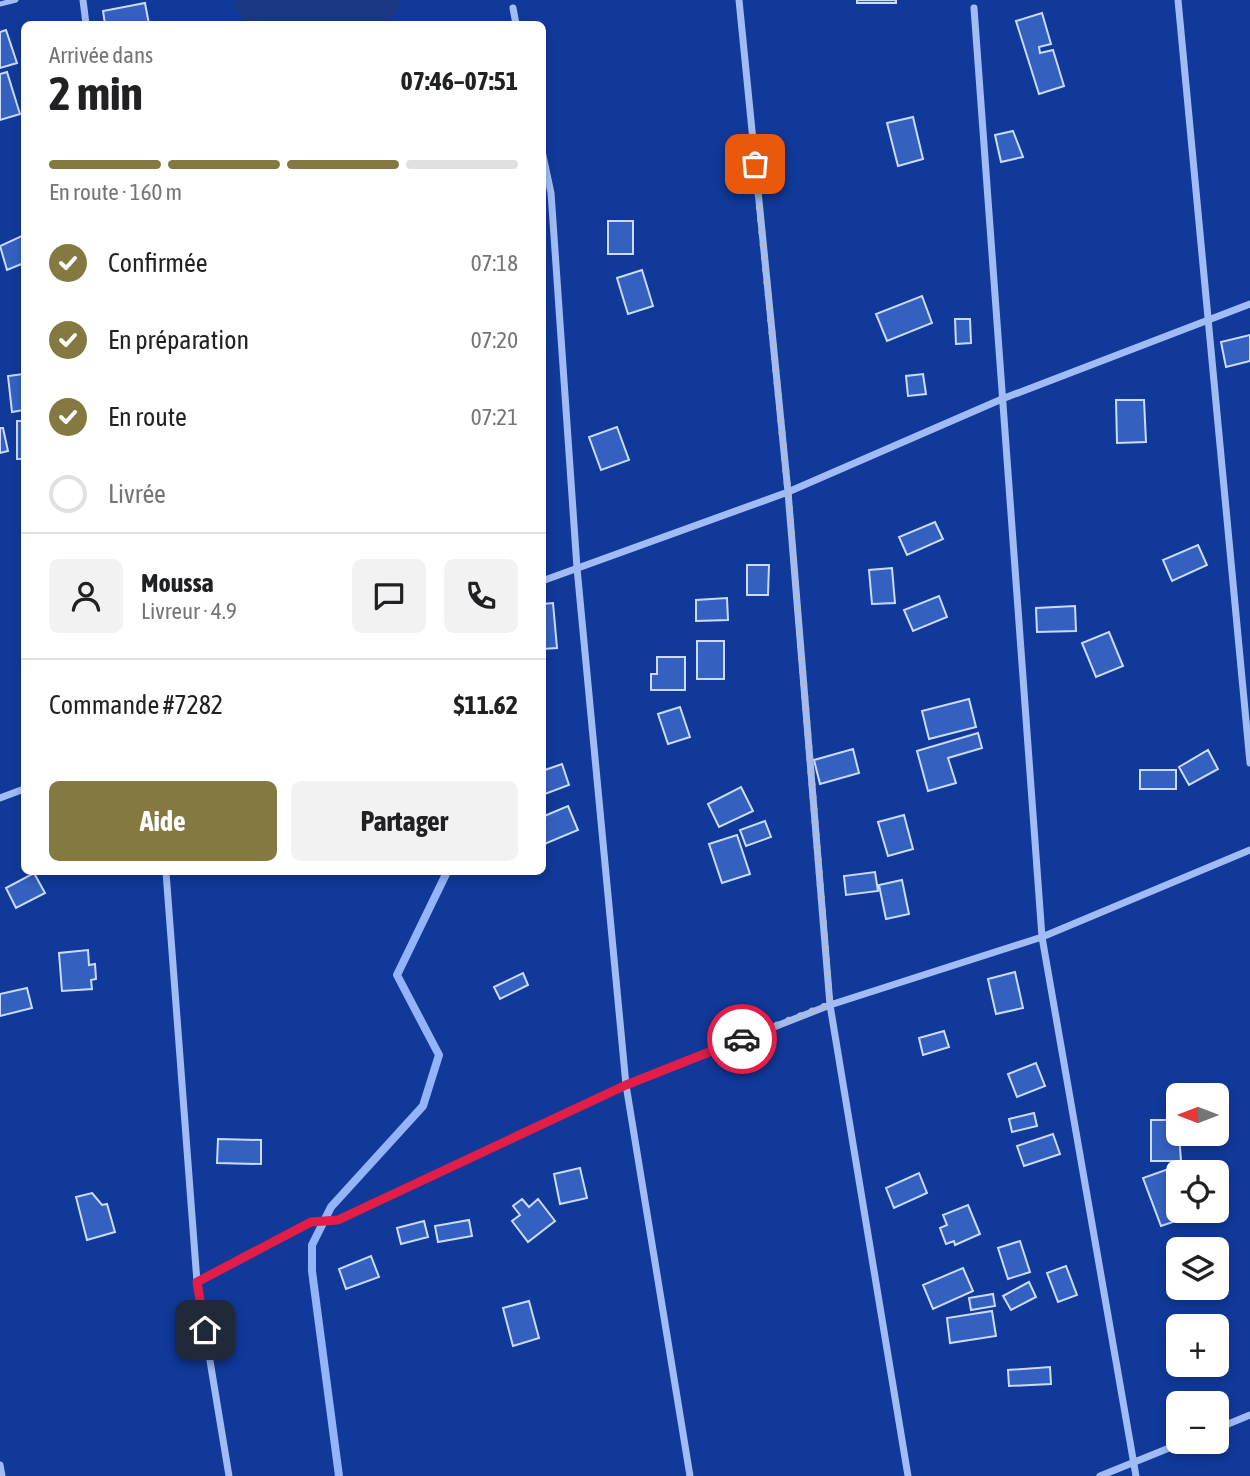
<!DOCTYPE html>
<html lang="fr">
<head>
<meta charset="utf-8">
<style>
  body { margin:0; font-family:"Asap Condensed",sans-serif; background:#f2f2f2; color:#202124; height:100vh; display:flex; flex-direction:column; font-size:26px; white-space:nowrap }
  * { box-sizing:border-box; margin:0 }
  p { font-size:23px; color:#757577 }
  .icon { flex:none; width:38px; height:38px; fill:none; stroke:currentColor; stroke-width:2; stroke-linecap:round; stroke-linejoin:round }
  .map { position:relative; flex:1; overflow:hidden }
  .sheet { position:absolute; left:21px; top:21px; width:525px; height:854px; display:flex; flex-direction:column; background:#fff; border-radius:10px; box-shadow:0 4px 10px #0003 }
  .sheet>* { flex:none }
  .needle { width:46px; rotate:270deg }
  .tools { position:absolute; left:1166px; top:1083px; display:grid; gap:14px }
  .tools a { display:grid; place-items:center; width:63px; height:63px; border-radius:10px; background:#fff; box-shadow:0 4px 10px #0003; font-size:35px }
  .pin { position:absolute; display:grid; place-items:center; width:60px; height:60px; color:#fff; margin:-30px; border-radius:14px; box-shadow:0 4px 10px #0006 }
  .courier { position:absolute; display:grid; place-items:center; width:70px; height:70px; margin:-35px; border:5px solid #e11d48; border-radius:50%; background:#fff; color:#222; box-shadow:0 2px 9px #0007 }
  .headline em { font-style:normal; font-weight:700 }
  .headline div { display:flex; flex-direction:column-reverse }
  .headline { display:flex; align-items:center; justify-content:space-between; height:119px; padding:0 28px }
  h1 { font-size:46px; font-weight:700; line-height:52px }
  .bar { display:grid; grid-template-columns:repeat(4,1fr); gap:10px 7px; align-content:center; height:84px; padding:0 28px }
  .bar i { height:9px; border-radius:5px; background:#e0e0e0 }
  .bar .active { background:#847a41 }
  .bar p { grid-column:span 4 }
  .line { display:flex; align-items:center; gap:18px; padding:0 28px; border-top:2px solid #e0e0e0 }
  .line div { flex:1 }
  .round { display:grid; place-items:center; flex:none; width:74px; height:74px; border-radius:10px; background:#f2f2f2 }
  ol { padding:0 28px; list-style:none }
  li { display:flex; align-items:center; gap:21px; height:77px }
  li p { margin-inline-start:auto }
  li .icon { padding:7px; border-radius:50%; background:#847a41; color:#fff; stroke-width:4 }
  li:last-child { color:#757577 }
  li i { width:38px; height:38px; border:4px solid #e0e0e0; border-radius:50% }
  .primary-button { display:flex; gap:14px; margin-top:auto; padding:14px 28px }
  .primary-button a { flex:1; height:80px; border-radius:10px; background:#847a41; color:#fff; font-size:28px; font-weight:700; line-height:80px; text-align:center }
  .primary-button a+a { background:#f2f2f2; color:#202124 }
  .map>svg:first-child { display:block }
</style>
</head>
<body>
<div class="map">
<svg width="1250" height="1476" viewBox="0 0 1250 1476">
  <rect width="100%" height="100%" fill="#103999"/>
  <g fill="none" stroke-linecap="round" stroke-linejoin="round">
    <path stroke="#93b4f8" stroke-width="8" d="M 339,1476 L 312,1271 L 312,1245 L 331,1207 L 423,1106 L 439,1055 L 397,975 L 447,872"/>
    <path stroke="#1a3982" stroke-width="47" d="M 257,0 C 268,6 280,14 291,18 C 318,27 352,13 376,0"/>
  </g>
  <path fill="#3460c0" stroke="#cadbfe" stroke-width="2" d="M 857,0 L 896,0 L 896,3 L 857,3 Z
    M 145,3 L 149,24 L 105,24 L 103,11 Z
    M 1042,13 L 1051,44 L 1039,47 L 1040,53 L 1053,50 L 1064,86 L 1039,94 L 1016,21 Z
    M 6,30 L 17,63 L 0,68 L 0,32 Z
    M 7,72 L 20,114 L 0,120 L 0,74 Z
    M 913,117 L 923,159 L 898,166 L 887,123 Z
    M 1013,131 L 1023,157 L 1001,162 L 995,135 Z
    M 608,221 L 633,221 L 633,254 L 608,254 Z
    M 24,235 L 24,263 L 7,270 L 0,246 Z
    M 642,270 L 653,306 L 628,314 L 617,278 Z
    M 922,296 L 932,323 L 887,341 L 876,314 Z
    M 955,319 L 970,319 L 971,343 L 956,344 Z
    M 1250,335 L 1250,361 L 1226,367 L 1221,342 Z
    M 24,374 L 24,410 L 12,412 L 8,376 Z
    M 923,374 L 926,394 L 908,396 L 906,376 Z
    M 1116,400 L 1144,400 L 1146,442 L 1117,443 Z
    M 17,421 L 24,421 L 24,459 L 17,459 Z
    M 617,427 L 629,460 L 601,470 L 589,437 Z
    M 0,428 L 3,428 L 8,451 L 0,453 Z
    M 935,522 L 943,539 L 907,555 L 899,537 Z
    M 1198,545 L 1207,565 L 1172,581 L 1163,560 Z
    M 747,565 L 769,565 L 768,595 L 747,595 Z
    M 892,568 L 895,603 L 872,604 L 869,570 Z
    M 939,596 L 947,617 L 913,631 L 904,610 Z
    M 727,598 L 728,620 L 696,621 L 696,600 Z
    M 553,603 L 557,648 L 542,649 L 542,604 Z
    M 1075,606 L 1076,631 L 1037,632 L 1036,608 Z
    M 1109,632 L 1123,666 L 1096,677 L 1082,643 Z
    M 697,641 L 724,641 L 724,679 L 697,679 Z
    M 657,657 L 685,657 L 685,690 L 651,690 L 651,674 L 657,674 Z
    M 969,699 L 976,727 L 929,739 L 922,711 Z
    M 680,707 L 690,737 L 668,744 L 658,714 Z
    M 978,733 L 982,748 L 948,758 L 956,783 L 928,791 L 917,751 Z
    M 853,749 L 859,773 L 820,784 L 814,760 Z
    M 1208,750 L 1218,769 L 1189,785 L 1179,767 Z
    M 562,764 L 569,785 L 542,795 L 542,771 Z
    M 1140,770 L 1176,770 L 1176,789 L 1140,789 Z
    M 741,787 L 753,811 L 719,827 L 708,804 Z
    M 568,806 L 578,830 L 542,845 L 542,817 Z
    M 904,815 L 913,849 L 888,856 L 878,822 Z
    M 765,821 L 771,837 L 746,846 L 740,830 Z
    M 737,835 L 750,874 L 722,883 L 709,844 Z
    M 875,872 L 878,891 L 846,895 L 844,876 Z
    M 34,873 L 45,893 L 16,908 L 6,888 Z
    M 902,880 L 909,914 L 886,919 L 879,885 Z
    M 88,950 L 89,965 L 95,964 L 96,979 L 91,980 L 92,989 L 62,991 L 59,953 Z
    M 1015,972 L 1023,1008 L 996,1014 L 988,979 Z
    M 523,973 L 528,985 L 500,999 L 494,987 Z
    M 27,988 L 32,1008 L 0,1016 L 0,994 Z
    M 944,1031 L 949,1047 L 923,1055 L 919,1038 Z
    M 1036,1063 L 1045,1086 L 1017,1097 L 1008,1074 Z
    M 1034,1113 L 1037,1126 L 1012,1132 L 1009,1119 Z
    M 1151,1120 L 1178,1120 L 1181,1161 L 1151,1161 Z
    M 1053,1134 L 1060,1154 L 1024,1166 L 1017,1146 Z
    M 218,1139 L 261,1140 L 261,1164 L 217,1163 Z
    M 1174,1167 L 1178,1179 L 1178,1211 L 1189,1211 L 1191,1216 L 1161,1226 L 1143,1178 Z
    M 580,1168 L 587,1198 L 560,1204 L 554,1174 Z
    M 919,1173 L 927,1193 L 894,1208 L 886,1188 Z
    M 92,1193 L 102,1205 L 107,1204 L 115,1232 L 87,1240 L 76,1197 Z
    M 522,1199 L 529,1207 L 538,1199 L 555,1221 L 528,1242 L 512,1221 L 520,1215 L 513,1206 Z
    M 968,1205 L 980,1234 L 955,1245 L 954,1241 L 946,1244 L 940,1228 L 947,1225 L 943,1215 Z
    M 469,1220 L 472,1236 L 438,1242 L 435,1226 Z
    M 424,1221 L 428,1237 L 401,1244 L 397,1228 Z
    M 1020,1241 L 1030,1272 L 1008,1279 L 998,1248 Z
    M 371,1256 L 379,1277 L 346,1289 L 339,1269 Z
    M 1066,1266 L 1077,1295 L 1058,1302 L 1047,1273 Z
    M 963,1268 L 973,1291 L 933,1309 L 923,1285 Z
    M 1029,1282 L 1036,1297 L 1011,1310 L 1003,1296 Z
    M 993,1294 L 995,1306 L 971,1310 L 969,1298 Z
    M 529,1301 L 539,1338 L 513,1346 L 503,1308 Z
    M 992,1311 L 996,1336 L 950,1343 L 947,1318 Z
    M 1050,1367 L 1051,1384 L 1009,1386 L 1008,1370 Z"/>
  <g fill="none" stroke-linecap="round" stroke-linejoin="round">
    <path stroke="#a1bcf5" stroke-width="5" d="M 0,4 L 16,0"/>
    <path stroke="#a1bcf5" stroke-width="7" d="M 83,0 L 86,24
      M 739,0 L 788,492 L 830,1005 L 908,1476
      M 1178,0 L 1250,763
      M 513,8 L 516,24
      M 974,8 L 1042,937 L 1136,1476
      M 542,151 L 551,193 L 577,568 L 626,1085 L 690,1476
      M 542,581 L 788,492 L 1002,399 L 1250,304
      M 0,798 L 24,789
      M 166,872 L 197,1282 L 229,1476
      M 197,1282 L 311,1222 L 338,1220 L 626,1085 L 830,1005 L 1042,937 L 1250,850
      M 1216,1429 L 1250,1415
      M 0,1465 L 2,1476
      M 1100,1476 L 1184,1442"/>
  </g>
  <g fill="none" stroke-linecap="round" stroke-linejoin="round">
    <path stroke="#abbadb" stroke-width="7" stroke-dasharray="0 12.6" d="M 742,1039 L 830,1004 L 788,492 L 755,164"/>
    <path stroke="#e11d48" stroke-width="9" d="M 205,1330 L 197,1282 L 311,1222 L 338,1220 L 626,1085 L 742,1039"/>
  </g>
</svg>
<div class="tools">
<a><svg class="needle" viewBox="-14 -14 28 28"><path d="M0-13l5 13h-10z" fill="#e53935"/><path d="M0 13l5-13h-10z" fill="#757577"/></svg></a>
<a><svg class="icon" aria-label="locate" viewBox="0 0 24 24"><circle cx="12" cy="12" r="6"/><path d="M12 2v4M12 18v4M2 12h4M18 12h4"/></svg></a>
<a><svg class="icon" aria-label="layers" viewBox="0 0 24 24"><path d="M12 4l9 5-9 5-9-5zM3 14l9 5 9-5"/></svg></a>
<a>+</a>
<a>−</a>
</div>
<div class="pin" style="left:755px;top:164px;background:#ea580c"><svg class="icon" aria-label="bag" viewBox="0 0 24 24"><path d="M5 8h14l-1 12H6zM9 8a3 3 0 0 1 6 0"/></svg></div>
<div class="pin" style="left:205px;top:1330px;background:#1f2937"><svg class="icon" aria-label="home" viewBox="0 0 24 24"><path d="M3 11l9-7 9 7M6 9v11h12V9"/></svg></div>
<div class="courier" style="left:742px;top:1039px"><svg class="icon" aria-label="car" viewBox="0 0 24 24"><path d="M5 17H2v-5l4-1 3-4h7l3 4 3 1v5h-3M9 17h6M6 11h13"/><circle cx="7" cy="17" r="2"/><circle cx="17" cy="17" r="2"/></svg></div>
<section class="sheet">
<div class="headline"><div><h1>2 min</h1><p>Arrivée dans</p></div><em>07:46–07:51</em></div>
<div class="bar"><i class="active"></i><i class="active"></i><i class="active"></i><i></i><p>En route · 160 m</p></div>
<ol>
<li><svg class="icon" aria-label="check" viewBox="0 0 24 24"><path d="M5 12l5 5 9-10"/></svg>Confirmée<p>07:18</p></li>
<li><svg class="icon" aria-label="check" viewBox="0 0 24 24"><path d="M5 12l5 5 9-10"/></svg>En préparation<p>07:20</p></li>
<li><svg class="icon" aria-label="check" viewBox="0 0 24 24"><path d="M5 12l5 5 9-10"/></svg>En route<p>07:21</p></li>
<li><i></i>Livrée</li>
</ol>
<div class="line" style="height:126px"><a class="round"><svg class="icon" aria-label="person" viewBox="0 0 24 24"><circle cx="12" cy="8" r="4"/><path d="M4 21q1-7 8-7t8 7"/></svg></a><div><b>Moussa</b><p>Livreur · 4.9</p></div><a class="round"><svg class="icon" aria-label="chat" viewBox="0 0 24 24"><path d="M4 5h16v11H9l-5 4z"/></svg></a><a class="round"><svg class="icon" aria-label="phone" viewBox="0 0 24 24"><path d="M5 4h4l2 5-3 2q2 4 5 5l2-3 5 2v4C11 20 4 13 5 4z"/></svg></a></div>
<div class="line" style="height:91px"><div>Commande #7282</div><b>$11.62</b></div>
<div class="primary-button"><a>Aide</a><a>Partager</a></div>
</section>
</div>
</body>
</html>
